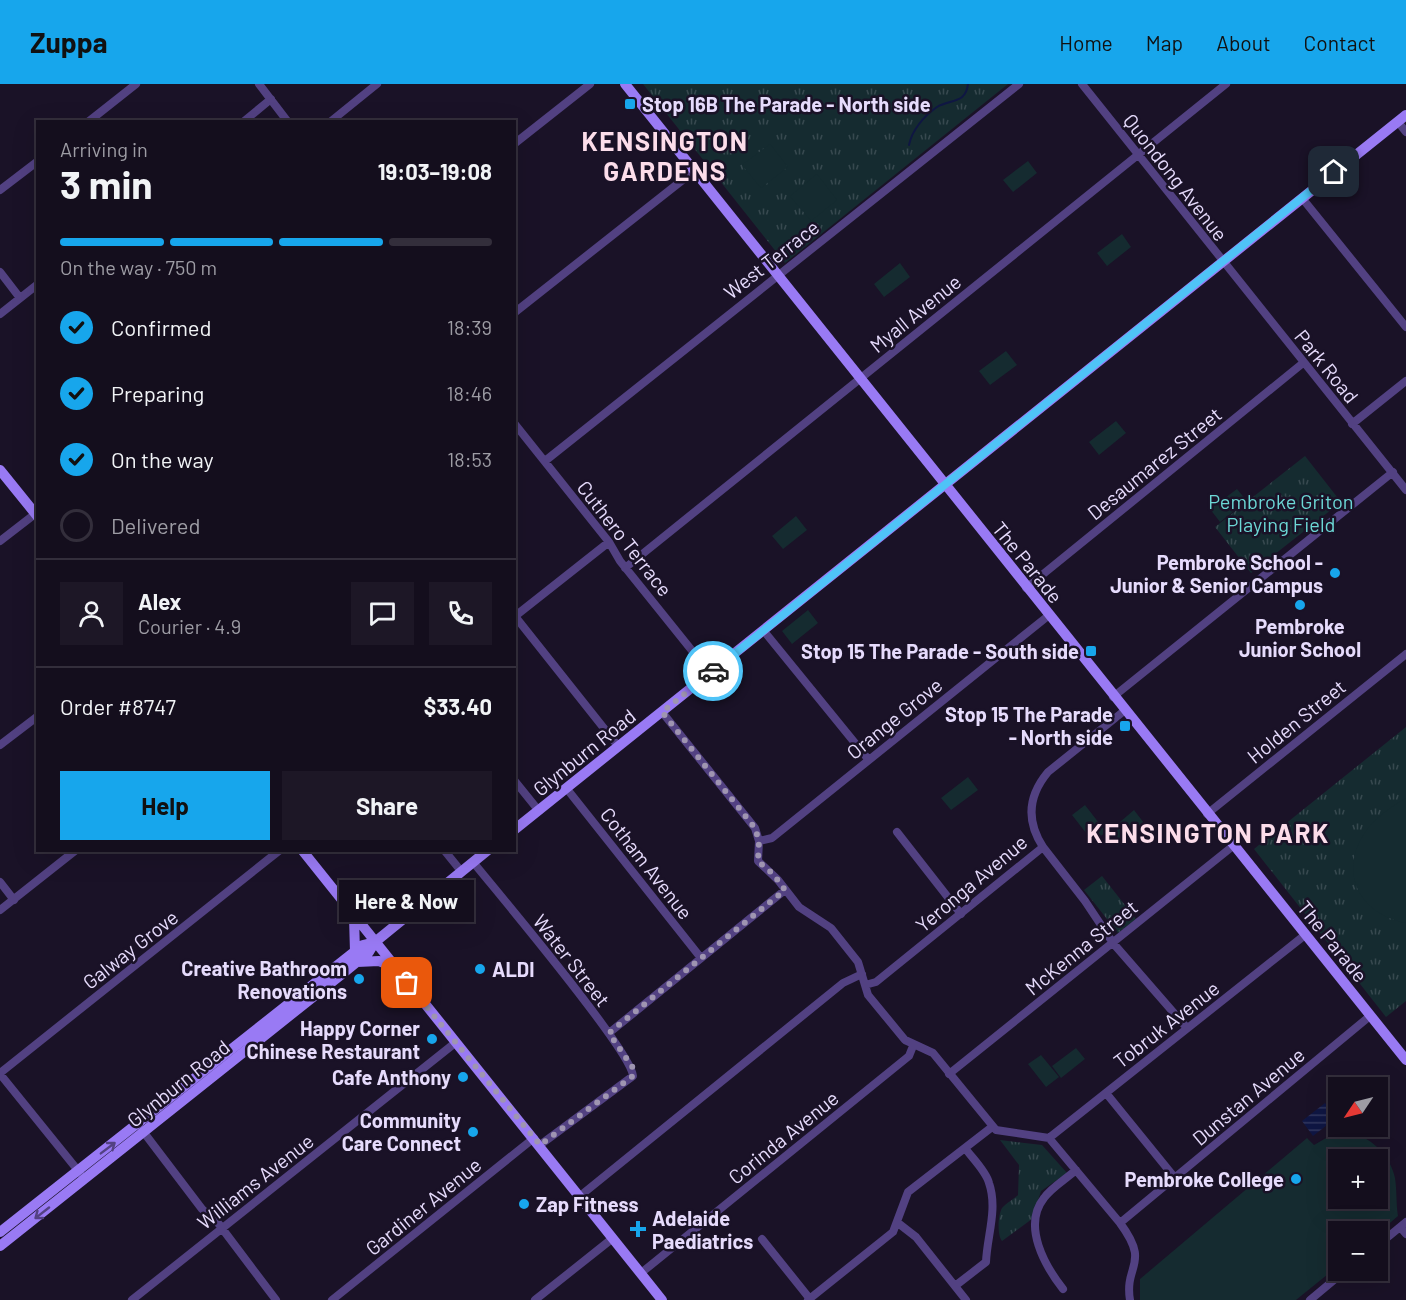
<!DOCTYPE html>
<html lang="en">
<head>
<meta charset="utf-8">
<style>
  body { margin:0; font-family:Barlow,sans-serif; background:#1d1726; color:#f1f3f6; height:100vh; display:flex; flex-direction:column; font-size:22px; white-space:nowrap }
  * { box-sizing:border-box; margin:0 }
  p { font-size:20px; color:#9d9ca4 }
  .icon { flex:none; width:33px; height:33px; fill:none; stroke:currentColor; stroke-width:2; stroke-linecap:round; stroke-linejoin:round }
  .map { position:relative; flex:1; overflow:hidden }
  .details { position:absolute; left:36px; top:36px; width:480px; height:732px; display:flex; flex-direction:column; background:#140e1d; border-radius:0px; box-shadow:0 6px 24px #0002,0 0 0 2px #332e3b }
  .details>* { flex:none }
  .needle { width:39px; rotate:235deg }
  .tools { position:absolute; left:1328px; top:993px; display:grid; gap:12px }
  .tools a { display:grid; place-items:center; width:60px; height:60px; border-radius:0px; background:#140e1d; box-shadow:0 6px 24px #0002,0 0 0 2px #332e3b; font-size:30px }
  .pin { position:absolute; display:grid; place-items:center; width:51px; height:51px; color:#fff; margin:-26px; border-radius:12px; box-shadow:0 3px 9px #0006 }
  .courier { position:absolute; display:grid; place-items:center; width:60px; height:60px; margin:-30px; border:4px solid #4fc3f7; border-radius:50%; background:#fff; color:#222; box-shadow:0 2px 8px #0007 }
  .bubble { position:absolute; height:42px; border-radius:0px; background:#140e1d; box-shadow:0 6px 24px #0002,0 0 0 2px #332e3b; font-size:20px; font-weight:700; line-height:42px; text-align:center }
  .overview em { font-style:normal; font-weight:700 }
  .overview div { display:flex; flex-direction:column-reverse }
  .overview { display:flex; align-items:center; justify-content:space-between; height:102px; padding:0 24px }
  h1 { font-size:39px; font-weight:700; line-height:45px }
  .bar { display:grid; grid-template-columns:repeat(4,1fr); gap:9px 6px; align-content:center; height:72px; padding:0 24px }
  .bar i { height:8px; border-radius:4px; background:#332e3b }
  .bar .current { background:#17a6ec }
  .bar p { grid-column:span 4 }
  .line { display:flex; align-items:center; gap:15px; padding:0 24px; border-top:2px solid #332e3b }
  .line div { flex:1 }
  .round { display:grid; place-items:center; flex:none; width:63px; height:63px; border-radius:0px; background:#1d1726 }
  ol { padding:0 24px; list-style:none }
  li { display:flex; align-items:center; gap:18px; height:66px }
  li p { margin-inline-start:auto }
  li .icon { padding:6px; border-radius:50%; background:#17a6ec; color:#111; stroke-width:4 }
  li:last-child { color:#9d9ca4 }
  li i { width:33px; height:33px; border:3px solid #332e3b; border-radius:50% }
  .primary-button { display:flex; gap:12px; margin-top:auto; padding:12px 24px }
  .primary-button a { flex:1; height:69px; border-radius:0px; background:#17a6ec; color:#111; font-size:24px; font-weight:700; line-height:69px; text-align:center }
  .primary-button a+a { background:#1d1726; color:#f1f3f6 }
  header { display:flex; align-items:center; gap:36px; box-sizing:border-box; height:84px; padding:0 30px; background:#17a6ec; color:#111 }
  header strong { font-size:28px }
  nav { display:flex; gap:33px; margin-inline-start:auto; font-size:21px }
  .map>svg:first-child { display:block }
</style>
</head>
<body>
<header>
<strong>Zuppa</strong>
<nav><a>Home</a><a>Map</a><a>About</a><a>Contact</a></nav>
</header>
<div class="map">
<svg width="1406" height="1216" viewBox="0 0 1406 1216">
  <defs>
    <pattern id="park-tufts" width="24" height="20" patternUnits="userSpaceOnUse" patternTransform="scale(1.5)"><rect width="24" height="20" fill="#152b30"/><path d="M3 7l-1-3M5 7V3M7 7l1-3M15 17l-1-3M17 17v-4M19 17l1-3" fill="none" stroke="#37494f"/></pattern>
    <pattern id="water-rules" width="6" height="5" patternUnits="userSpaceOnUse" patternTransform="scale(1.5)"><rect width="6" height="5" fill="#0f1643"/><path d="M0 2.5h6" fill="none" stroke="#32375f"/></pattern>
  </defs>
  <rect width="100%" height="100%" fill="#1a1227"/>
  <path fill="url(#park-tufts)" d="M 643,0 L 1008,0 L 785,179 Z
    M 1305,372 L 1341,418 L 1251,489 L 1215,443 Z
    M 1406,643 L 1406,917 L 1386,933 L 1254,765 Z
    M 1102,792 L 1136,835 L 1118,849 L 1084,806 Z
    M 1000,1056 L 1042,1061 L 1067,1089 L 1041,1107 L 1032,1135 L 1002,1157 C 997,1151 998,1131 1002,1124 C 1006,1119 1014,1115 1018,1111 L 1019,1081 Z"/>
  <path fill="#152b30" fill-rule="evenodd" d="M 770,60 L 788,83 L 761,104 L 742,81 Z
    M 1028,77 L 1037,89 L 1013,108 L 1003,96 Z
    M 817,90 L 837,116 L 811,137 L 790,112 Z
    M 1122,150 L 1131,163 L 1107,182 L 1097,169 Z
    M 900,179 L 910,193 L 884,213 L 874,200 Z
    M 1006,267 L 1017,281 L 990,301 L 979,287 Z
    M 1116,337 L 1126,349 L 1099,371 L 1089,358 Z
    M 1237,405 L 1247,417 L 1220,438 L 1210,425 Z
    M 796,432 L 807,446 L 783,465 L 772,452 Z
    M 808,526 L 818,539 L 792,560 L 782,547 Z
    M 968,693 L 978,706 L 951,726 L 941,714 Z
    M 1406,714 L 1406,839 C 1361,831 1338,790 1364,750 C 1373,735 1392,722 1406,714 Z
    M 1085,721 L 1106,748 L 1093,758 L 1072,731 Z
    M 1134,726 L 1144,739 L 1117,762 L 1107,749 Z
    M 1076,964 L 1085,975 L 1061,994 L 1052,982 Z
    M 1041,971 L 1059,993 L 1046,1003 L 1028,980 Z
    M 1345,1048 C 1368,1050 1390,1070 1395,1094 C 1397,1106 1396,1120 1398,1132 L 1377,1150 L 1377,1148 L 1338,1148 L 1338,1182 L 1296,1216 L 1140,1216 L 1140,1195 L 1307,1054 L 1314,1061 L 1333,1050 ZM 1338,1076 L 1377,1076 L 1377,1114 L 1338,1114 Z"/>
  <path fill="url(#water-rules)" d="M 1325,1019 L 1336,1034 L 1313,1052 L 1302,1037 Z"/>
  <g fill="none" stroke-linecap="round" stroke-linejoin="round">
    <path stroke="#0f1643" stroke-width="2" d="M 909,61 C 912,46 924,32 937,23 C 950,15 966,20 968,0"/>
    <path stroke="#524182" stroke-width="8" d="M 259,0 L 288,38
      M 1082,0 L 1406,406
      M 88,38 L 136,0
      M 243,38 L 271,15
      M 330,38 L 377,0
      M 1398,38 L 1406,48
      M 514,60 L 590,0
      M 0,106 L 38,77
      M 1302,114 L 1406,243
      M 0,188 L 20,214
      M 514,229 L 694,87
      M 0,230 L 38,200
      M 514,339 L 609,458 L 620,477 L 710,589
      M 1352,340 L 1406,297
      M 545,377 L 1019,0
      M 0,457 L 35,430
      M 625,484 L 1226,0
      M 1026,504 L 1303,279
      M 514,531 L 618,662
      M 514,533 L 609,458
      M 763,546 L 868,675
      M 1113,613 L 1393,388
      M 662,628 L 755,744 L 759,757 L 758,777 L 778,796 L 799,823 L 831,844 L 858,878 L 868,911 L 905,956 L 933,969 L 996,1046 L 1049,1054 L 1120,1139 C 1151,1181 1124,1180 1130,1216
      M 0,661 L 38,632
      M 514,696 L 539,727
      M 567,705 L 701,874
      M 1207,730 L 1406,570
      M 897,748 L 961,830
      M 759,757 L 772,754 L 1048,532
      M 1043,763 L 1085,817 L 1113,859 L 1187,944
      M 444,766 L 461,787
      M 473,778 C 498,809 631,966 633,992 L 540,1061
      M 0,798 L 14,816
      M 0,826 L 76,766
      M 865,901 L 876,898 L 1043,763 C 1026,737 1028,712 1048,688 L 1124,627
      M 609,949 L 785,806
      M 0,989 L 280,766
      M 0,990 L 80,1089
      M 949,990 L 1233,762
      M 1106,1009 L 1175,1094
      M 142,1046 L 202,1125 L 218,1139 L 276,1216
      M 1049,1054 L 1305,851
      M 580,1112 L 843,899 L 862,890
      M 898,1139 L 916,1153 L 966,1216
      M 1120,1139 L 1370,932
      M 1400,1143 L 1406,1150
      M 762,1155 L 810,1215
      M 1377,1162 L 1406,1138
      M 641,1189 L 909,972 L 913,962
      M 955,1202 L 986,1178 C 987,1152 998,1125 989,1099 C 986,1087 972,1074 965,1064
      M 1063,1205 C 1045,1182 1022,1142 1044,1114 C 1052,1103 1066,1095 1076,1086
      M 132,1216 L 455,959
      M 332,1216 L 534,1054
      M 535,1216 L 613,1154
      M 808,1216 L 893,1148 L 908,1108 L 992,1043
      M 1310,1216 L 1346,1186"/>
    <path stroke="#997af4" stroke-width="10" d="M 625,0 L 1406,976
      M 0,386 L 38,433
      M 514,746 L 1406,31
      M 302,766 L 662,1216
      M 354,833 L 355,868
      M 357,878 L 379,877 L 394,883
      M 0,1148 L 363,861 L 375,858
      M 0,1162 L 342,890 L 369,868 L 375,858 L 488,766"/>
  </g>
  <defs><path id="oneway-shaft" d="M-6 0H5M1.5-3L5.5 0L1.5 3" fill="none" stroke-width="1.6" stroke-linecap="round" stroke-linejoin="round" transform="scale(1.5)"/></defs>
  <g stroke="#534183">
    <use href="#oneway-shaft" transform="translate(108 1064) rotate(-37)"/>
    <use href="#oneway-shaft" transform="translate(42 1129) rotate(142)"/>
  </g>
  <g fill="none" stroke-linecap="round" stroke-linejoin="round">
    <path stroke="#9f95b1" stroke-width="6" stroke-dasharray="0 10.8" d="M 407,899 L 540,1061 L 633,992 L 633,984 L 609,949 L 785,806 L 773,790 L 758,777 L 759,757 L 755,744 L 662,628 L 713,587"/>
    <path stroke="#4fc3f7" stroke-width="8" d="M 713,587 L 1334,88"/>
  </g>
  <g fill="#17a6ec" stroke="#1a1227" stroke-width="2">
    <rect x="624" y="14" width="12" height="12" rx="3"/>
    <circle cx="1335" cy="489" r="6"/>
    <circle cx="1300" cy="521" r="6"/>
    <rect x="1085" y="561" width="12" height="12" rx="3"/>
    <rect x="1119" y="636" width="12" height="12" rx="3"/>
    <circle cx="480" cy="885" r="6"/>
    <circle cx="359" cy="895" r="6"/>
    <circle cx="432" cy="955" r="6"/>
    <circle cx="463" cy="993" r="6"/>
    <circle cx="473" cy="1048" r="6"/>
    <circle cx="1296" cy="1095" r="6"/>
    <circle cx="524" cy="1120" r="6"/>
    <path d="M635 1136h6v6h6v6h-6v6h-6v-6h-6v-6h6z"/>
  </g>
  <g text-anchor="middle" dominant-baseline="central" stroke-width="5" stroke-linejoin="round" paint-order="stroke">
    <g font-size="20" font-weight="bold" fill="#e6dbfc" stroke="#1a1227" text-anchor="end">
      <text x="642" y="20" text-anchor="start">Stop 16B The Parade - North side</text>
      <text x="1323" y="478">Pembroke School -<tspan x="1323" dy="23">Junior &amp; Senior Campus</tspan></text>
      <text x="1300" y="542" text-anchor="middle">Pembroke<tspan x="1300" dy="23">Junior School</tspan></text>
      <text x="1079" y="567">Stop 15 The Parade - South side</text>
      <text x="1113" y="630">Stop 15 The Parade<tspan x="1113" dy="23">- North side</tspan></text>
      <text x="347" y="884">Creative Bathroom<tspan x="347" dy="23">Renovations</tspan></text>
      <text x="492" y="885" text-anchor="start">ALDI</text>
      <text x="420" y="944">Happy Corner<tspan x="420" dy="23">Chinese Restaurant</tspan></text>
      <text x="451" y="993">Cafe Anthony</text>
      <text x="461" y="1036">Community<tspan x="461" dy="23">Care Connect</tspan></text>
      <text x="1284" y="1095">Pembroke College</text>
      <text x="536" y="1120" text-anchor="start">Zap Fitness</text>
      <text x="652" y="1134" text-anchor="start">Adelaide<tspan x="652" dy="23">Paediatrics</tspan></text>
    </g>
    <g font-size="20" fill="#e6dbfc" stroke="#1a1227">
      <text transform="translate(1176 93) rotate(52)">Quondong Avenue</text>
      <text transform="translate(771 175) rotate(-38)">West Terrace</text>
      <text transform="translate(915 229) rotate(-39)">Myall Avenue</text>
      <text transform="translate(1327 282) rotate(51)">Park Road</text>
      <text transform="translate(1154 379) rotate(-39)">Desaumarez Street</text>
      <text transform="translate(625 454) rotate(52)">Cuthero Terrace</text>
      <text transform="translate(1028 478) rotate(51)">The Parade</text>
      <text transform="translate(894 634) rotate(-39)">Orange Grove</text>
      <text transform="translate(1296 637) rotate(-39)">Holden Street</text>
      <text transform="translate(584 668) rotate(-39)">Glynburn Road</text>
      <text transform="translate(647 779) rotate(52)">Cotham Avenue</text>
      <text transform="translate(971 799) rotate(-40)">Yeronga Avenue</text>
      <text transform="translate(1333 857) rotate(51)">The Parade</text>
      <text transform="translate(1081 863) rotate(-39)">McKenna Street</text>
      <text transform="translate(130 865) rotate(-38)">Galway Grove</text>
      <text transform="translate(572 876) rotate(52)">Water Street</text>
      <text transform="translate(1166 940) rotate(-38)">Tobruk Avenue</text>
      <text transform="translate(178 999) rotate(-39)">Glynburn Road</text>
      <text transform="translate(1248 1012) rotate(-40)">Dunstan Avenue</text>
      <text transform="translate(783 1053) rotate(-39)">Corinda Avenue</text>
      <text transform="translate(255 1097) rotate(-38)">Williams Avenue</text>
      <text transform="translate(423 1122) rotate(-39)">Gardiner Avenue</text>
    </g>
    <g font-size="20" fill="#6cd7d5" stroke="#1a1227">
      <text x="1281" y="417">Pembroke Griton<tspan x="1281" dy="23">Playing Field</tspan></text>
    </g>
    <g font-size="26" font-weight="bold" letter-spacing="1.5" fill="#fcddea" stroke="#1a1227">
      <text x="665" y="56">KENSINGTON<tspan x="665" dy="30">GARDENS</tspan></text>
      <text x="1208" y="748">KENSINGTON PARK</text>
    </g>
  </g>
</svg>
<div class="tools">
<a><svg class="needle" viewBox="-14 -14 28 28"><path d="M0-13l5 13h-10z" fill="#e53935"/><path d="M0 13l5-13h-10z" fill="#9d9ca4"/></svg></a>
<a>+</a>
<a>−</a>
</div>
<div class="pin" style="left:407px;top:899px;background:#ea580c"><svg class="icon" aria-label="bag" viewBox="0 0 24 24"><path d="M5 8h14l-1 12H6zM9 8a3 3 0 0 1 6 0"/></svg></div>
<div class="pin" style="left:1334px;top:88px;background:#1f2937"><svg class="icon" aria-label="home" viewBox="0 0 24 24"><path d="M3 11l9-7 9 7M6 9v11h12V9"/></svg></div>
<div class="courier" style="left:713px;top:587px"><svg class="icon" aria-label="car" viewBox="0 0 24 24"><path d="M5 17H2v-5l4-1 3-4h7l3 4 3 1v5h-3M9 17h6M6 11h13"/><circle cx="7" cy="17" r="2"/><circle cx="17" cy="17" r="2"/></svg></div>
<div class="bubble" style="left:339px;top:796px;width:135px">Here &amp; Now</div>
<section class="details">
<div class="overview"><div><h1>3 min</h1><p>Arriving in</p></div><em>19:03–19:08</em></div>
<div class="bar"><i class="current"></i><i class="current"></i><i class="current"></i><i></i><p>On the way · 750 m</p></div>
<ol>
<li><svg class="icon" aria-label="check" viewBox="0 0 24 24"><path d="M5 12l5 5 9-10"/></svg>Confirmed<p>18:39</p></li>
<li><svg class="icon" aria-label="check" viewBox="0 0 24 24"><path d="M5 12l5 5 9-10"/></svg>Preparing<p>18:46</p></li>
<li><svg class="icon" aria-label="check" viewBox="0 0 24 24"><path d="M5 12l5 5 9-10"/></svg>On the way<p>18:53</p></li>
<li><i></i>Delivered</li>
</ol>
<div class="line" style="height:108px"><a class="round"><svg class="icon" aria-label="person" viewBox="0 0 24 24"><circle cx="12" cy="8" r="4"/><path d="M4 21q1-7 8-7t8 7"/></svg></a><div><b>Alex</b><p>Courier · 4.9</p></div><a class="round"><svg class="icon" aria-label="chat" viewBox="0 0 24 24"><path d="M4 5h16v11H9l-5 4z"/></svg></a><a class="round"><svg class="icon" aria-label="phone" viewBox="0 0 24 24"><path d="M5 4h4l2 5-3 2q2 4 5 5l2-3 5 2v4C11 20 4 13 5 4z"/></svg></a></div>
<div class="line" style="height:78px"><div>Order #8747</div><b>$33.40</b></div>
<div class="primary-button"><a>Help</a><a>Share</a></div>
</section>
</div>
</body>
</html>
